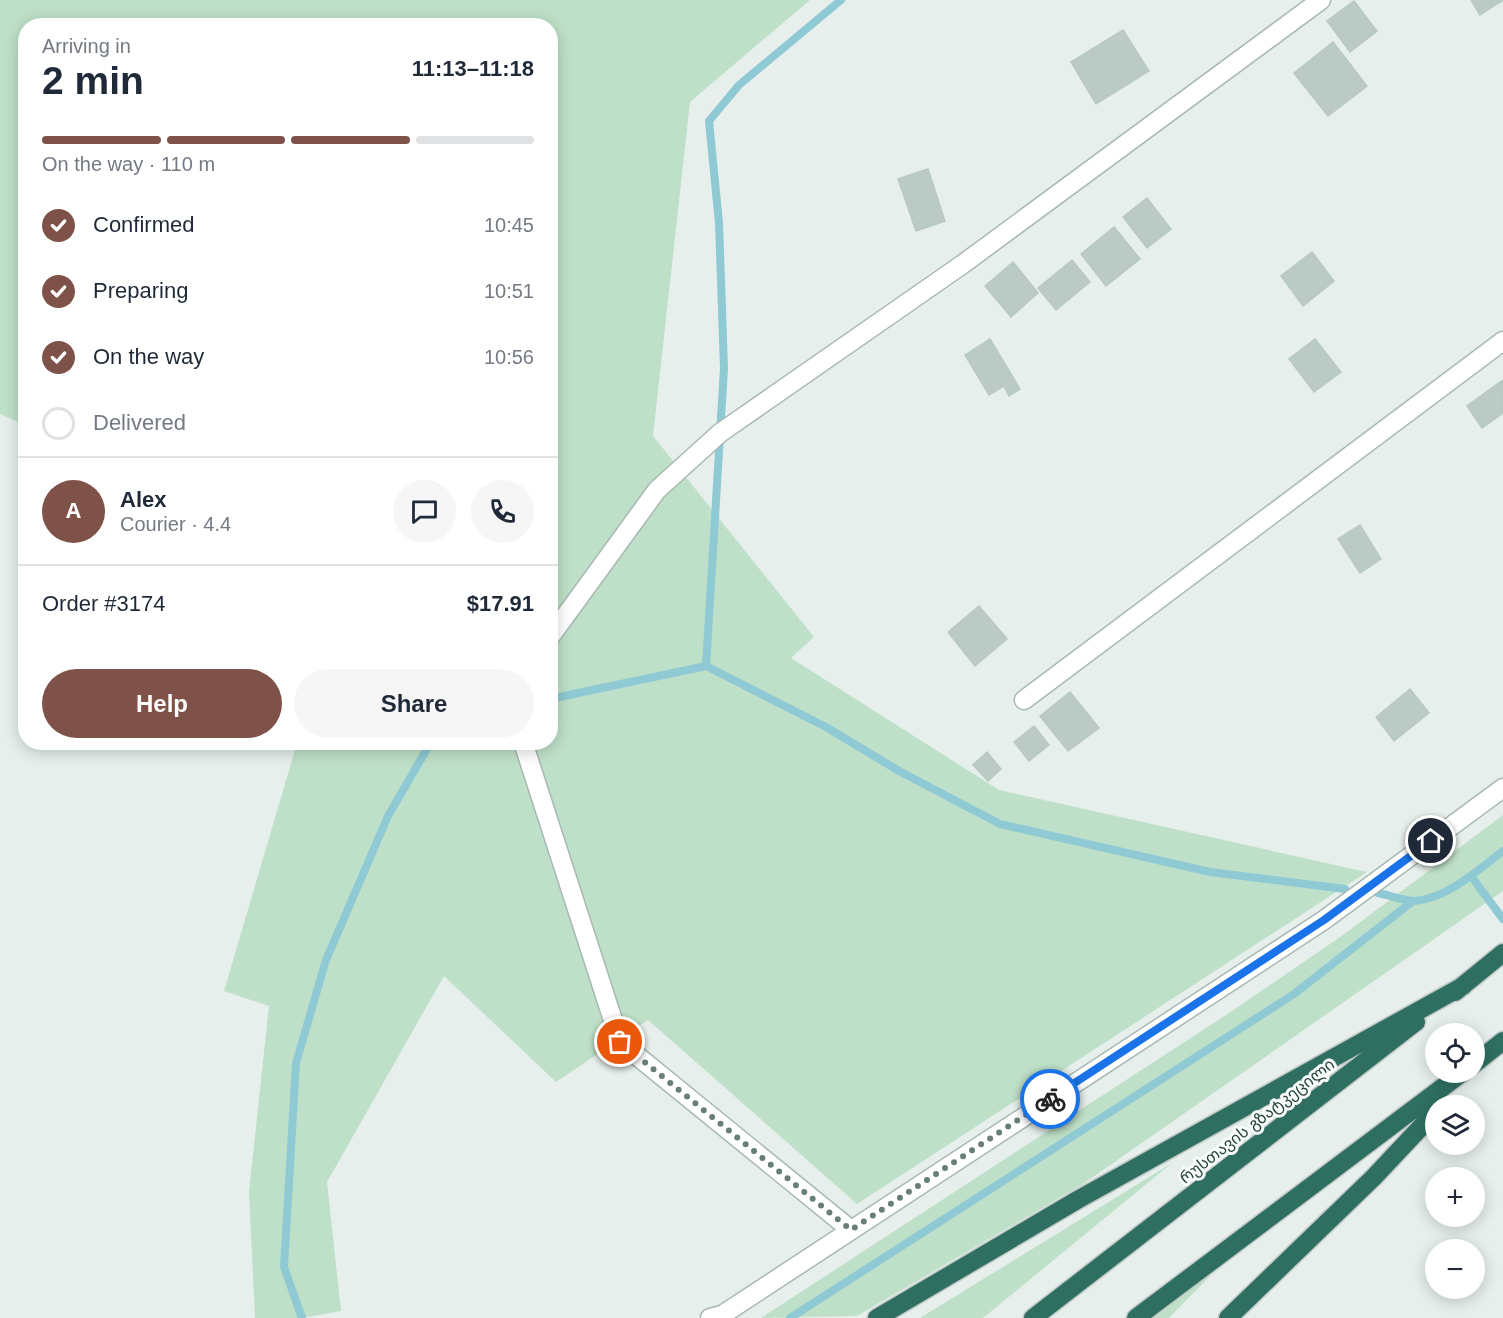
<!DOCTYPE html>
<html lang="en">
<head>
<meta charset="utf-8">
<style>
  body { margin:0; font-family:Helvetica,"Noto Sans Georgian",sans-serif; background:#f6f6f7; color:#1f2937; height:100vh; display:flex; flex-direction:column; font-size:22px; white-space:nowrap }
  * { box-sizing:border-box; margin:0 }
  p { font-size:20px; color:#747a83 }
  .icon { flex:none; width:33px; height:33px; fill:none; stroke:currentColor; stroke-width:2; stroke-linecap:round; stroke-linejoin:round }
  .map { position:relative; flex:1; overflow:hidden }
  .details { position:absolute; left:18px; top:18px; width:540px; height:732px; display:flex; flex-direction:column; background:#fff; border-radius:24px; box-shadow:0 3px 15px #0003 }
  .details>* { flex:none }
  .fabs { position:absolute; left:1425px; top:1023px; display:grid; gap:12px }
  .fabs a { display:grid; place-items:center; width:60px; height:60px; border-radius:50%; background:#fff; box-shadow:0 3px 15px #0003; font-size:30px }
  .pin { position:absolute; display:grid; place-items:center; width:51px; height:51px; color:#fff; margin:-26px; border:3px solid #fff; border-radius:50%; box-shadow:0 2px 6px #0007 }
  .courier { position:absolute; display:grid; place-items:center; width:60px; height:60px; margin:-30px; border:4px solid #1a73e8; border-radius:50%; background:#fff; color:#222; box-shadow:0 2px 8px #0007 }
  .summary em { font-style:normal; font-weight:700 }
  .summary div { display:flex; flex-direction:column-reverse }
  .summary { display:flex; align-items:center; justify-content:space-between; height:102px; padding:0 24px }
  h1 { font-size:39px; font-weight:700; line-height:45px }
  .bar { display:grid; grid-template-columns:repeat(4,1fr); gap:9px 6px; align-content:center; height:72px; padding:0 24px }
  .bar i { height:8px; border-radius:4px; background:#e0e1e3 }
  .bar .selected { background:#7f5249 }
  .bar p { grid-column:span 4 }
  .line { display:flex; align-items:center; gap:15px; padding:0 24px; border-top:2px solid #e0e1e3 }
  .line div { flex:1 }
  .round { display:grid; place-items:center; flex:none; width:63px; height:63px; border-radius:32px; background:#f6f6f7 }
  ol { padding:0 24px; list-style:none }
  li { display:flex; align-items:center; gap:18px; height:66px }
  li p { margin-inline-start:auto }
  li .icon { padding:6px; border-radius:50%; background:#7f5249; color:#fff; stroke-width:4 }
  li:last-child { color:#747a83 }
  li i { width:33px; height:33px; border:3px solid #e0e1e3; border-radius:50% }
  .primary-button { display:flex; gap:12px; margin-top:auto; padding:12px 24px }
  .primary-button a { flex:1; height:69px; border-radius:36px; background:#7f5249; color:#fff; font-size:24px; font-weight:700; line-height:69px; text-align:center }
  .primary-button a+a { background:#f6f6f7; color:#1f2937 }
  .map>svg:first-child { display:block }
</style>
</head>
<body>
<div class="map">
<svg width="1503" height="1318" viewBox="0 0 1503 1318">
  <rect width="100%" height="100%" fill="#e6efeb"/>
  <path fill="#bfe0c8" d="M 0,0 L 810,0 L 690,102 L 653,436 L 814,637 L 791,658 L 999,790 L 1367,872 L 857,1204 L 648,1020 L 556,1082 L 444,976 L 327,1182 L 341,1311 L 302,1318 L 255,1318 L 249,1191 L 269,1006 L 224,991 L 297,743 L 550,742 L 550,26 L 26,26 L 25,425 L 0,414 Z
    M 1503,815 L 1503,891 L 1083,1184 L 857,1316 L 761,1318 L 1229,1013 L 1343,935 Z
    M 1172,1163 L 983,1318 L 920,1318 Z
    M 1238,1247 L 1169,1318 L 1148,1318 Z"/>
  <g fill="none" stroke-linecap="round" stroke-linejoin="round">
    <path stroke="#8ec9d4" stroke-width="8" d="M 706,666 L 724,368 L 719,223 L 709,121 L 739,85 L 841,0
      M 550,699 L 706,666 L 826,727 L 899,771 L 1000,824 L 1210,872 L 1345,889
      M 1471,876 L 1503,919
      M 1378,893 C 1389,895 1404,901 1415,901 C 1448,898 1478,870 1503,851
      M 302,1318 L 284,1267 L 296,1063 L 326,960 L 388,816 L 431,742
      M 790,1318 L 1294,994 L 1413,901"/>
  </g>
  <path fill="#bbcac4" stroke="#b8c9c2" stroke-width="1.5" d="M 1471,0 L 1503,0 L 1480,15 Z
    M 1354,1 L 1377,31 L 1350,52 L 1327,21 Z
    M 1123,30 L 1149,71 L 1096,104 L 1071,62 Z
    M 1333,42 L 1367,86 L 1328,116 L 1294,73 Z
    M 928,169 L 945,221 L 916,231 L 898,179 Z
    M 1147,198 L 1171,229 L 1147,248 L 1123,217 Z
    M 1114,227 L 1140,259 L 1106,286 L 1081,254 Z
    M 1312,252 L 1334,281 L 1303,306 L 1281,276 Z
    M 1072,260 L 1090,282 L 1056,310 L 1038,288 Z
    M 1013,262 L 1038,293 L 1011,317 L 985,286 Z
    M 990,339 L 1020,389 L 1009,396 L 1004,386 L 989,395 L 965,355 Z
    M 1315,339 L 1341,372 L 1314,392 L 1289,359 Z
    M 1503,380 L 1503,413 L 1482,428 L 1467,406 Z
    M 1360,525 L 1381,559 L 1360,573 L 1338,539 Z
    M 979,606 L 1007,639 L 975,666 L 948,632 Z
    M 1410,689 L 1429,713 L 1394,741 L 1376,717 Z
    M 1070,692 L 1099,728 L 1068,751 L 1040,716 Z
    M 1034,726 L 1049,745 L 1029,761 L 1014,742 Z
    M 987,752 L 1001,769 L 988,781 L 973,765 Z"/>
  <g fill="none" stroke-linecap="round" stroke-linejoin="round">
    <defs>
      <path id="minor" d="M 550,637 L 657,490 L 720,433 L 963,264 L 1321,0
        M 1024,700 L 1503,341
        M 523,742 L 620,1042 L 851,1230
        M 710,1318 L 722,1315 L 1324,920 L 1503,788"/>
      <path id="highway" d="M 1455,992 L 1503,953
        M 1474,1064 L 1503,1041
        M 877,1318 L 1079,1199 L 1463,986
        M 1033,1318 L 1416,1022
        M 1136,1318 L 1463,1072
        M 1228,1318 L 1374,1177 L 1436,1111"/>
    </defs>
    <use href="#minor" stroke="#a8b8b2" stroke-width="21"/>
    <use href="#highway" stroke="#c2cac8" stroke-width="21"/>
    <use href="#minor" stroke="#fff" stroke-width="18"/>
    <use href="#highway" stroke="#2f6f62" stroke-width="18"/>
  </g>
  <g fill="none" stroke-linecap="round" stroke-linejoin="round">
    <path stroke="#687f78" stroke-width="6" stroke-dasharray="0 10.8" d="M 620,1042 L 851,1230 L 1050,1099"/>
    <path stroke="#1a73e8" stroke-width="8" d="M 1050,1099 L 1324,920 L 1431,841"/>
  </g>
  <g text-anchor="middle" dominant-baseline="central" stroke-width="6" stroke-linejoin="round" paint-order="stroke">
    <g font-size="16" fill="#24423a" stroke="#f7fbf9">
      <text transform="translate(1257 1121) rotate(-38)">რუსთავის გზატკეცილი</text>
    </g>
  </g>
</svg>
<div class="fabs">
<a><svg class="icon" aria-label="locate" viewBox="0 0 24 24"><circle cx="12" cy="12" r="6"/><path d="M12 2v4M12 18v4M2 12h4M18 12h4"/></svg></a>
<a><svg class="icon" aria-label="layers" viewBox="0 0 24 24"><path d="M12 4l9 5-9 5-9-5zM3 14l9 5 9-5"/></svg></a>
<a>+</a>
<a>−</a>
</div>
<div class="pin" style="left:620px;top:1042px;background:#ea580c"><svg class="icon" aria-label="bag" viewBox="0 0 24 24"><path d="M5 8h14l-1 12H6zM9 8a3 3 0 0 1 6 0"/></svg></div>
<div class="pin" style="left:1431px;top:841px;background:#1f2937"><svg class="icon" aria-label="home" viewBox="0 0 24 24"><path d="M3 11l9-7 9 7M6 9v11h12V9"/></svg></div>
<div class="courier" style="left:1050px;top:1099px"><svg class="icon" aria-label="bike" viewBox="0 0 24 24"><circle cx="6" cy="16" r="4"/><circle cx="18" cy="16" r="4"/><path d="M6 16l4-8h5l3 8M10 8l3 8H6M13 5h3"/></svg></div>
<section class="details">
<div class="summary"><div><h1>2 min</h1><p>Arriving in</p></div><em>11:13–11:18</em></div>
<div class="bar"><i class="selected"></i><i class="selected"></i><i class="selected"></i><i></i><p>On the way · 110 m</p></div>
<ol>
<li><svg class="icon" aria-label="check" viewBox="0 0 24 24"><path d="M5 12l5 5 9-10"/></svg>Confirmed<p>10:45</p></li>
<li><svg class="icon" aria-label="check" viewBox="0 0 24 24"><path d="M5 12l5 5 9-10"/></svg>Preparing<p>10:51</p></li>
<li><svg class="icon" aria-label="check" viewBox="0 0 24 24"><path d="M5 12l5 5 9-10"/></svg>On the way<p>10:56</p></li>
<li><i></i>Delivered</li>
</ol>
<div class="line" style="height:108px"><b class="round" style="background:#7f5249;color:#fff">A</b><div><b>Alex</b><p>Courier · 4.4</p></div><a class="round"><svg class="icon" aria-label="chat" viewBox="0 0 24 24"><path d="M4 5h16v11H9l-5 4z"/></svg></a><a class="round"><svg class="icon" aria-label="phone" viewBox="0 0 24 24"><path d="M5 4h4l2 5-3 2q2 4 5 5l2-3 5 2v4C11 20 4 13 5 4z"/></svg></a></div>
<div class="line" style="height:78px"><div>Order #3174</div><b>$17.91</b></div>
<div class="primary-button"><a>Help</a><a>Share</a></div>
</section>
</div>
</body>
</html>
